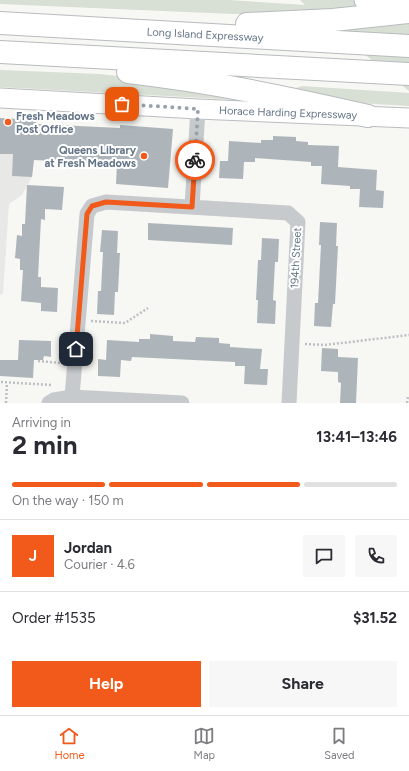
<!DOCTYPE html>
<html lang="en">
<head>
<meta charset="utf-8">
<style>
  body { margin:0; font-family:Figtree,sans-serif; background:#f7f7f7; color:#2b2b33; height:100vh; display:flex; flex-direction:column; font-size:15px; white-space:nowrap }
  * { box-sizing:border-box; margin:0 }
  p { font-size:13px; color:#7c7c81 }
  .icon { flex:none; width:22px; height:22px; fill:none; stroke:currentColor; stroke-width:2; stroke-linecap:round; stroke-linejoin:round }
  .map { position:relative; height:403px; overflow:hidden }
  .panel { display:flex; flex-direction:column; background:#fff; flex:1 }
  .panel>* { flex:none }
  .pin { position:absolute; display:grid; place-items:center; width:34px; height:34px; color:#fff; margin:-17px; border-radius:8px; box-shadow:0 2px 6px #0006 }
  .courier { position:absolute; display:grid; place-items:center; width:40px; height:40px; margin:-20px; border:3px solid #f15a1a; border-radius:50%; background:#fff; color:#222; box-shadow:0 1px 5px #0007 }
  .overview em { font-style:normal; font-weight:700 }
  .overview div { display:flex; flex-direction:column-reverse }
  .overview { display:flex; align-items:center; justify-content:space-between; height:68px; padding:0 12px }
  h1 { font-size:26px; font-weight:700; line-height:30px }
  .bar { display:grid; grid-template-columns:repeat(4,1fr); gap:6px 4px; align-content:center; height:48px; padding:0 12px }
  .bar i { height:5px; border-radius:3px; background:#e1e1e2 }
  .bar .current { background:#f15a1a }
  .bar p { grid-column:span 4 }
  .line { display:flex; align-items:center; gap:10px; padding:0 12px; border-top:1px solid #e1e1e2 }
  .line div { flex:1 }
  .round { display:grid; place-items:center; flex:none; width:42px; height:42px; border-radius:0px; background:#f7f7f7 }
  .button { display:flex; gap:8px; margin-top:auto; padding:8px 12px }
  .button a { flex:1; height:46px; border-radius:0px; background:#f15a1a; color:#fff; font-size:16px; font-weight:700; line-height:46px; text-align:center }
  .button a+a { background:#f7f7f7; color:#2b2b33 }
  .dock { display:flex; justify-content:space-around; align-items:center; height:56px; border-top:1px solid #e1e1e2; background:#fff; font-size:11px; color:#7c7c81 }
  .dock a { display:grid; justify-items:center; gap:2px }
  .dock .current { color:#f15a1a }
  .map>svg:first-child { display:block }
</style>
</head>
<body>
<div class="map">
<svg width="409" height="403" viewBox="0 0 409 403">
  <rect width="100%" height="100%" fill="#f7f7f3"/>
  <path fill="#e8e9e7" d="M 0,118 L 36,120 L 32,177 L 22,195 L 9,204 L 3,294 L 0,295 Z"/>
  <path fill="#d8dfd4" d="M 0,0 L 229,0 L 305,5 L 300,0 L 409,0 L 409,91 L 315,13 L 306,15 L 233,14 L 0,4 Z
    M 0,70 L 100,74 L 151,80 L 241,100 L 0,87 Z
    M 302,86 L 409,93 L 409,106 L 340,102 L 300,94 L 296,88 Z"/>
  <path fill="#adb5bb" d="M 0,118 L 36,120 L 36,124 L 120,128 L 120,125 L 173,129 L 168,188 L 116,184 L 117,164 L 34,160 L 32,177 L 12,176 L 13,154 L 0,154 Z
    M 273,136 L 296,137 L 296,141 L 308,142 L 308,145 L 339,146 L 338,167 L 377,170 L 376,190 L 384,191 L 383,208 L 359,207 L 360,189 L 350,189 L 350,186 L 321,184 L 322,166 L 311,166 L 311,162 L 255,158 L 255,162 L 244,162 L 243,179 L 219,178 L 220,161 L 228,161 L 229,141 L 261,143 L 261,140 L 273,140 Z
    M 27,185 L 64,187 L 62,210 L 45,209 L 45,220 L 41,219 L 38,277 L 41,277 L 41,287 L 58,288 L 57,312 L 41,311 L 41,303 L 21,301 L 23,270 L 20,270 L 20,259 L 15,258 L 17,235 L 22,236 L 22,224 L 25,224 Z
    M 320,222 L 337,223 L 336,246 L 338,246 L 335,304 L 333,304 L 331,327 L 314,326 L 315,303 L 318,303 L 321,245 L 319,245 Z
    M 148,223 L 233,228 L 232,245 L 148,240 Z
    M 102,230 L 118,231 L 117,253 L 120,253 L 118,292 L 115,292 L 114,315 L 97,314 L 98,291 L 101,291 L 103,252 L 100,252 Z
    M 262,238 L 279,239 L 278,262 L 275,262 L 273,300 L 276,301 L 275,324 L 257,323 L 258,300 L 256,300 L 258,260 L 261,260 Z
    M 150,334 L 173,336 L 173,341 L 195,342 L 196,337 L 219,338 L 219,343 L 230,344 L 230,347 L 262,349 L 260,369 L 268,369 L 267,385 L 244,384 L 245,366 L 235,366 L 235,362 L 132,357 L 131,361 L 121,360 L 120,377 L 98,376 L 98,359 L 106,360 L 107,340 L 139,342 L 139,339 L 150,339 Z
    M 19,340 L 51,341 L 51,357 L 44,356 L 43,360 L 34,360 L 33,378 L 0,376 L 0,360 L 18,360 Z
    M 322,348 L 338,349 L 338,357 L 358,358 L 356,403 L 340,403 L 341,383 L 338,382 L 338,372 L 321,371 Z"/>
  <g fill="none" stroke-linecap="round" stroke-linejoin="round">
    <defs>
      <path id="major" d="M 364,0 L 409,3
        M 0,98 L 198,109 L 409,118"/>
      <path id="highway" d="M 0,23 L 409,46
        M 247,24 L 333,20 L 409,12
        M 0,52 L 409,74
        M 128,72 C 209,81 289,98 368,116"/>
    </defs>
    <use href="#major" stroke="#b9bdc1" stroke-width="21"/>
    <use href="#highway" stroke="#b8bcbf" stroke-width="24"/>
    <path stroke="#bdc0c2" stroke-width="2.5" stroke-dasharray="2 2" stroke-linecap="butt" d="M 91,321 L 125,323 L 148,308
      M 305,344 L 325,345 L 409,335
      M 38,361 L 61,363
      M 1,382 L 52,385
      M 6,403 L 7,383
      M 407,403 L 408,396"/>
    <path stroke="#c6cacd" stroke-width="15" d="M 192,207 L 198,109
      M 72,397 L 87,214 L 92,206 L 106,202 L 288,213 L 298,222 L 289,403
      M 49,403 L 54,400 L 72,397 L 182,403"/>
    <use href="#major" stroke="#fff" stroke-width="19"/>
    <use href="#highway" stroke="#fff" stroke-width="22"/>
  </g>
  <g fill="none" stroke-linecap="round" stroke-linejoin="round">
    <path stroke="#97a2ad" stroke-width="4" stroke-dasharray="0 7.2" d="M 122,104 L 198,109 L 195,160"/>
    <path stroke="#f15a1a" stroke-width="5" d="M 76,349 L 87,214 L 92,206 L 106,202 L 192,207 L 195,160"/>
  </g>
  <g fill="#f15a1a" stroke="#fff" stroke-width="1.5">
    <circle cx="8" cy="122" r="4"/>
    <circle cx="144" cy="156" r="4"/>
  </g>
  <g text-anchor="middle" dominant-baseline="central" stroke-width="4" stroke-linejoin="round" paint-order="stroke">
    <g font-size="11" fill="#647587" stroke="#fff">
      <text transform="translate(205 35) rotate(3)">Long Island Expressway</text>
      <text transform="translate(288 113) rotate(2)">Horace Harding Expressway</text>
      <text transform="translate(296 258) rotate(-87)">194th Street</text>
    </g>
    <g font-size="11" font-weight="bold" fill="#647587" stroke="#fff" text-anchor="start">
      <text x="16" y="116">Fresh Meadows<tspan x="16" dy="13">Post Office</tspan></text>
      <text x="136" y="150" text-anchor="end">Queens Library<tspan x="136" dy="13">at Fresh Meadows</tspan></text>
    </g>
  </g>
</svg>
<div class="pin" style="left:122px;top:104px;background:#ea580c"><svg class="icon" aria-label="bag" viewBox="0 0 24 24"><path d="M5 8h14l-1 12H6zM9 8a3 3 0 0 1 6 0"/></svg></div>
<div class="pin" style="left:76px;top:349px;background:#1f2937"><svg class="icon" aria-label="home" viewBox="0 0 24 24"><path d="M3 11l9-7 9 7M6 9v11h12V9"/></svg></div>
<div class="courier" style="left:195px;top:160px"><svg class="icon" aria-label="bike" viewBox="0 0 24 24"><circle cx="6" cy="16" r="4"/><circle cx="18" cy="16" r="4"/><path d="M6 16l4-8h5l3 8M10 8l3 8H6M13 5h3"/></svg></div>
</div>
<section class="panel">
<div class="overview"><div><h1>2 min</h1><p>Arriving in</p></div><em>13:41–13:46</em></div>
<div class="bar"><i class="current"></i><i class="current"></i><i class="current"></i><i></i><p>On the way · 150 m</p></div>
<div class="line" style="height:72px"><b class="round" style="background:#f15a1a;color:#fff">J</b><div><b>Jordan</b><p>Courier · 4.6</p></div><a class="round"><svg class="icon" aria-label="chat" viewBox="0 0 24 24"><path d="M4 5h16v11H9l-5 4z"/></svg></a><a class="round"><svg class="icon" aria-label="phone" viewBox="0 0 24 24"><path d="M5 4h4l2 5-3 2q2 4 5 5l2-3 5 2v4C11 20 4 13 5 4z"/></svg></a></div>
<div class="line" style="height:52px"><div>Order #1535</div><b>$31.52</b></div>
<div class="button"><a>Help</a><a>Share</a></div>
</section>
<nav class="dock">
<a class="current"><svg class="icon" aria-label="home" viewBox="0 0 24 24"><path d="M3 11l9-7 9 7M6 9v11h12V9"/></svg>Home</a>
<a><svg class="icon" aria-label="map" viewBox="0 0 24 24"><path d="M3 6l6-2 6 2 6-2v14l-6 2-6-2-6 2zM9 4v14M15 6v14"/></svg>Map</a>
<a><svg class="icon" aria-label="saved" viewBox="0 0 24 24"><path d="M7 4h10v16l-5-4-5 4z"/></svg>Saved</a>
</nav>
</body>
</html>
